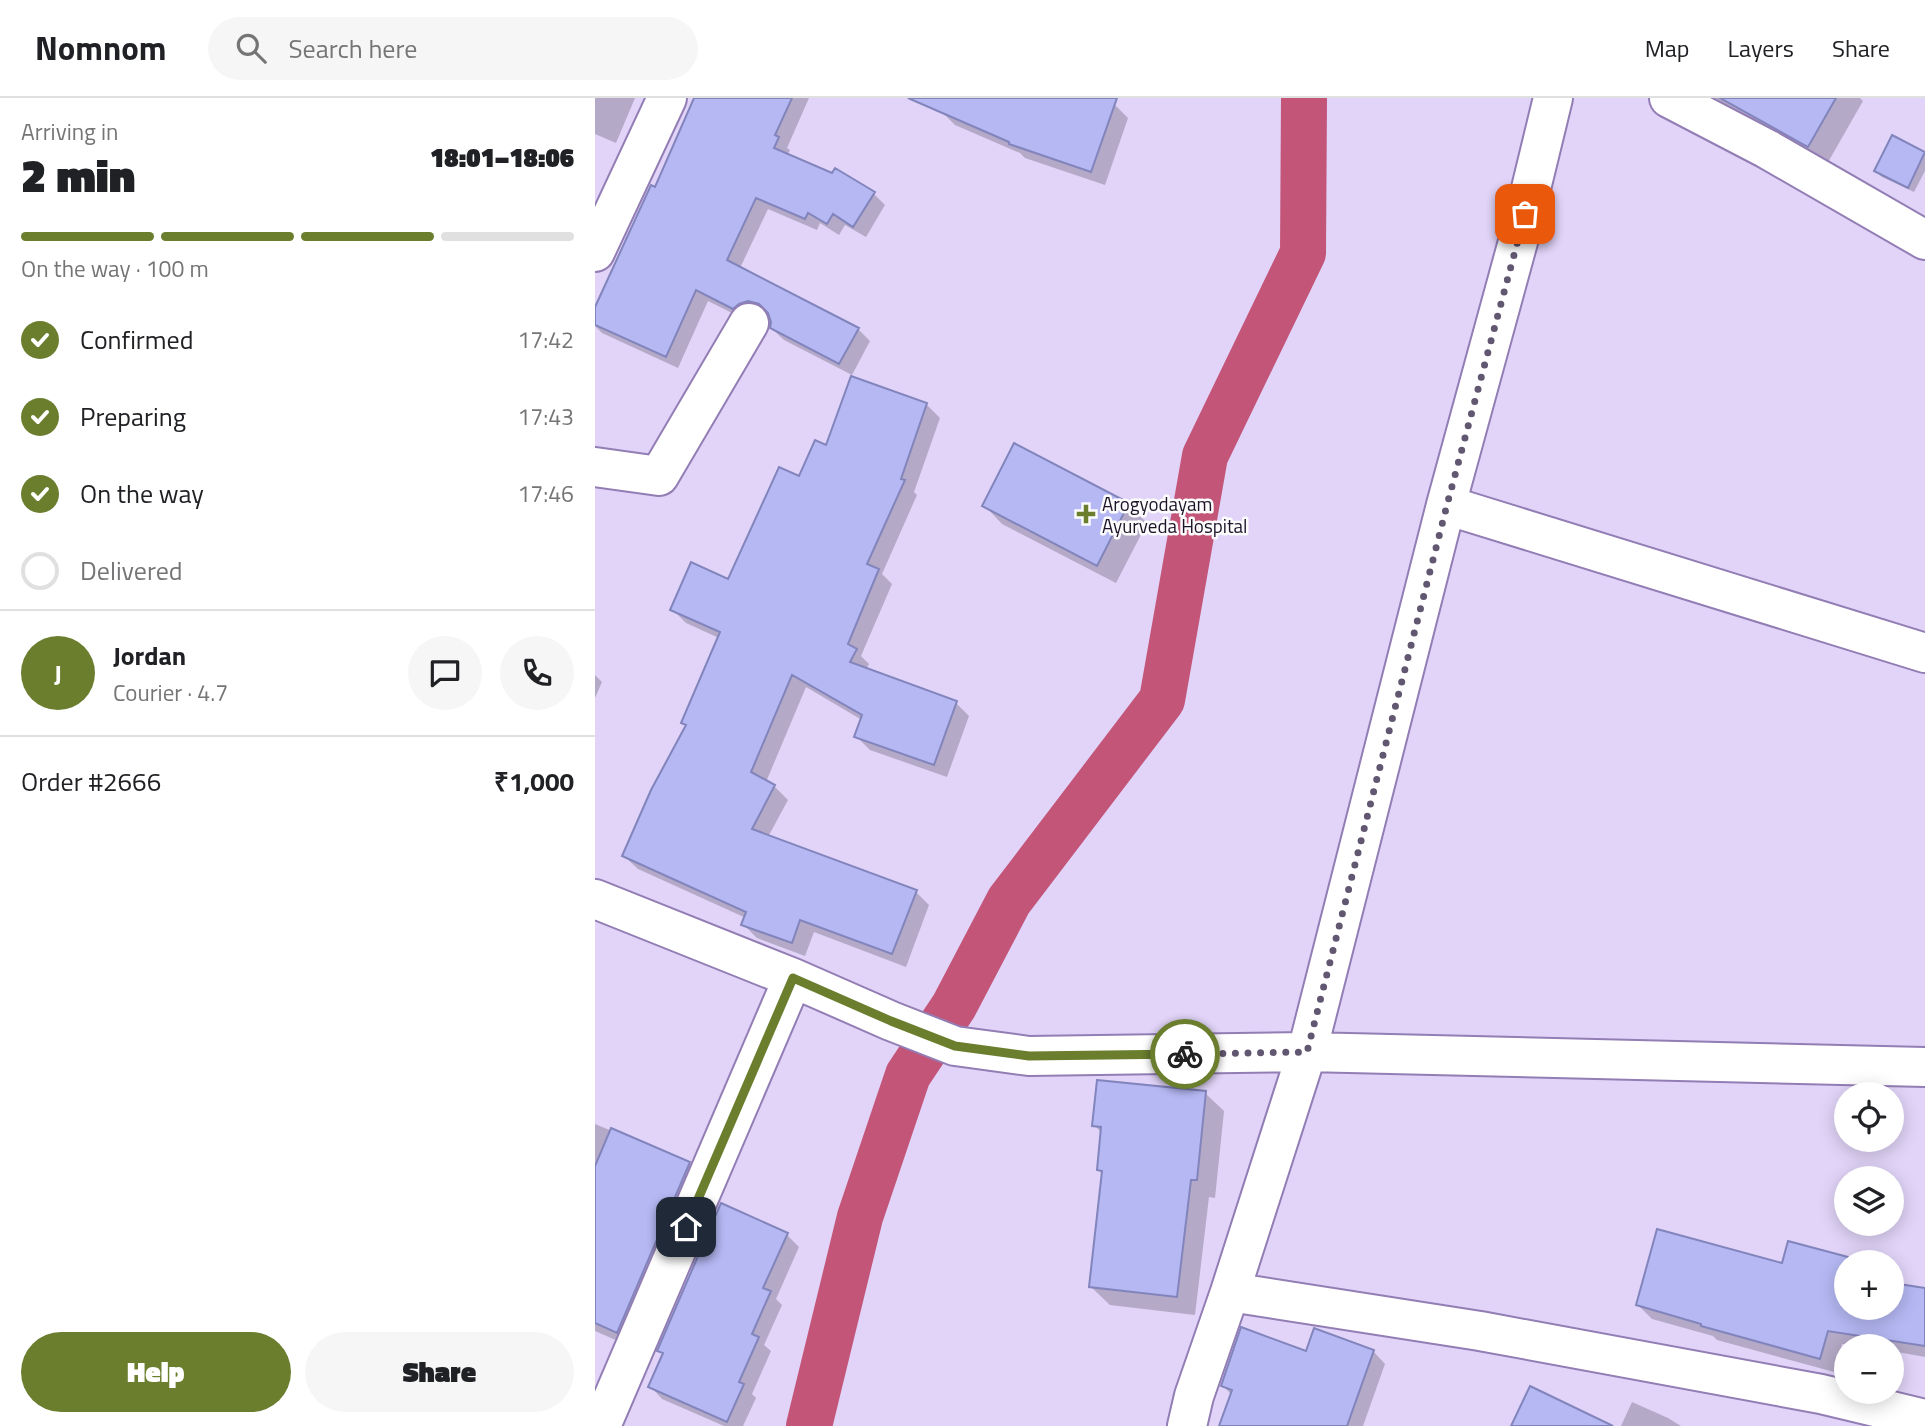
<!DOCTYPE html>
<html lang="en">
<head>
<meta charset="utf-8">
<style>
  body { margin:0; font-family:"Titillium Web",sans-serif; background:#f6f6f6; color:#202124; height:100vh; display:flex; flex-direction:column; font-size:26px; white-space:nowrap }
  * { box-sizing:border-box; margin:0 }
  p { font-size:23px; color:#757577 }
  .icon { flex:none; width:38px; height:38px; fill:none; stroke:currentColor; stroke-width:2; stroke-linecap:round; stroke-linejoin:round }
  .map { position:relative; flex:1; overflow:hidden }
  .details { display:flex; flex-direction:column; background:#fff; width:595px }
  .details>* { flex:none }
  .fabs { position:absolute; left:1239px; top:984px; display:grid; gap:14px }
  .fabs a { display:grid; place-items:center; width:70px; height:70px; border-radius:50%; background:#fff; box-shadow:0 4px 18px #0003; font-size:35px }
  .pin { position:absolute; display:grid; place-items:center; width:60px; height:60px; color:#fff; margin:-30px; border-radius:14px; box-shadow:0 4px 10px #0006 }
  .courier { position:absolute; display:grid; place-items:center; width:70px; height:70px; margin:-35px; border:5px solid #6a7e2e; border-radius:50%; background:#fff; color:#222; box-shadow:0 2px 9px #0007 }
  .summary em { font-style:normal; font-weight:800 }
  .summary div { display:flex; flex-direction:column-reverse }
  .summary { display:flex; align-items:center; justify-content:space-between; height:119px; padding:0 21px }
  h1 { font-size:46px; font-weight:800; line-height:52px }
  .bar { display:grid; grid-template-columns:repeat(4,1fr); gap:10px 7px; align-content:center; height:84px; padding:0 21px }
  .bar i { height:9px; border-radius:5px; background:#e0e0e0 }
  .bar .on { background:#6a7e2e }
  .bar p { grid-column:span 4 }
  .line { display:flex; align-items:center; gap:18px; padding:0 21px; border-top:2px solid #e0e0e0 }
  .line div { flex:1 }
  .round { display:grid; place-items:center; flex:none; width:74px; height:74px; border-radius:37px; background:#f6f6f6 }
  ol { padding:0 21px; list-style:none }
  li { display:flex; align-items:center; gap:21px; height:77px }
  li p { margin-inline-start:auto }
  li .icon { padding:7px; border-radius:50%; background:#6a7e2e; color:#fff; stroke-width:4 }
  li:last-child { color:#757577 }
  li i { width:38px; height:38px; border:4px solid #e0e0e0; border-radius:50% }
  .button { display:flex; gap:14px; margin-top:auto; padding:14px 21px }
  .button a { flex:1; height:80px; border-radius:42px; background:#6a7e2e; color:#fff; font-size:28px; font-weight:800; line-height:80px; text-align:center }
  .button a+a { background:#f6f6f6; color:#202124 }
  header { display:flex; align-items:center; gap:42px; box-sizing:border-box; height:98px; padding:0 35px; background:#fff; border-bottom:2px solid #e0e0e0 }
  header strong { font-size:33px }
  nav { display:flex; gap:38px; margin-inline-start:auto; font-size:24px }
  .search { width:490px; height:63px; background:#f6f6f6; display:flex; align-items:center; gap:18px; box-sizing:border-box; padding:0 24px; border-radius:38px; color:#757577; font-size:26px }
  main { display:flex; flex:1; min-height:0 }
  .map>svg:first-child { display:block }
</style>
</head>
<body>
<header>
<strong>Nomnom</strong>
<div class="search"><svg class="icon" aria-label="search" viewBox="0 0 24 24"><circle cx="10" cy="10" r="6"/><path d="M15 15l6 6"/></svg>Search here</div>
<nav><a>Map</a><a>Layers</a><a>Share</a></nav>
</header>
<main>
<section class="details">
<div class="summary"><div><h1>2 min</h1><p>Arriving in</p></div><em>18:01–18:06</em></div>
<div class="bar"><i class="on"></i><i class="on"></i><i class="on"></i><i></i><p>On the way · 100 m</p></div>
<ol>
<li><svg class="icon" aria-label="check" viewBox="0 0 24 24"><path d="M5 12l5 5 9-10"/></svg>Confirmed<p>17:42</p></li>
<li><svg class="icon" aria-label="check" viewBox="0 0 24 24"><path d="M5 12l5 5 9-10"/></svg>Preparing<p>17:43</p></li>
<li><svg class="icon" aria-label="check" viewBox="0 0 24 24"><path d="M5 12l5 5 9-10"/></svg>On the way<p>17:46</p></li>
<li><i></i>Delivered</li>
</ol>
<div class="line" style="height:126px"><b class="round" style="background:#6a7e2e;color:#fff">J</b><div><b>Jordan</b><p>Courier · 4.7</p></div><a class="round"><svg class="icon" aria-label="chat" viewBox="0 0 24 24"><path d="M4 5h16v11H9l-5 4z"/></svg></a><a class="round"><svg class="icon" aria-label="phone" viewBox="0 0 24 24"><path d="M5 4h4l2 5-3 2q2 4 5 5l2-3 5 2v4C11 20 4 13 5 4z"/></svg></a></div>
<div class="line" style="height:91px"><div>Order #2666</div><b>₹1,000</b></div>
<div class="button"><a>Help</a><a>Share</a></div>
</section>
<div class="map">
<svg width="1330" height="1328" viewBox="0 0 1330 1328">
  <rect width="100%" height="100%" fill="#e1d4f8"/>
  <path fill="#0003" d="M 0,0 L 40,0 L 21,45 L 0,36 Z
    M 101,0 L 214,0 L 192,50 L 195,52 L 192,58 L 278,95 L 290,107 L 271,139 L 250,127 L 244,137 L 225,125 L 222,132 L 173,111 L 145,170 L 263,231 L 275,243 L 257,277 L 189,242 L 176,230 L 176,217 L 167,214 L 151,222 L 113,203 L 83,270 L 7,235 L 0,228 L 0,213 L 61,91 Z
    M 351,0 L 501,0 L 519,6 L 533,20 L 510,87 L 430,60 L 425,55 L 360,27 L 346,13 Z
    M 1116,0 L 1265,0 L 1268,3 L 1232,66 Z
    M 1297,40 L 1330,56 L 1330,73 L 1319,94 L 1287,79 L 1281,73 Z
    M 331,306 L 345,320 L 319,394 L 322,397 L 287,476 L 297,486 L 266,558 L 274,566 L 271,572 L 361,605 L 374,618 L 352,679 L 275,652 L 261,638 L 267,622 L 211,589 L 171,684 L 179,688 L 193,702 L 173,739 L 321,794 L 334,807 L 311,869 L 219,834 L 210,858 L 162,840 L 148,826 L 151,820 L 43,771 L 29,758 L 92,629 L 88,625 L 124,540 L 91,525 L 77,511 L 134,483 L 205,381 L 232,349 Z
    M 533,406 L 552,425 L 521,485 L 407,426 L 389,407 Z
    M 0,577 L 7,584 L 0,600 Z
    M 610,995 L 629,1013 L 620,1100 L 614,1099 L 600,1217 L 515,1207 L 496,1189 L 509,1077 L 503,1072 L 507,1035 L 499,1027 Z
    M 0,1026 L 94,1065 L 111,1082 L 39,1250 L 0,1233 Z
    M 192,1137 L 204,1149 L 181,1201 L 187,1207 L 169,1247 L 176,1253 L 157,1296 L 161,1300 L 148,1328 L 129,1328 L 67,1301 L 55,1288 L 69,1257 L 64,1252 Z
    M 1252,1161 L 1255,1164 L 1251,1164 L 1251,1209 L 1297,1209 L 1297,1187 L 1330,1192 L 1330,1259 L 1297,1253 L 1297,1248 L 1260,1248 L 1247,1246 L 1239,1274 L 1122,1242 L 1118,1238 L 1057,1221 L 1043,1207 L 1189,1167 Z
    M 778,1253 L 790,1266 L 768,1328 L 626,1328 L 637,1297 L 628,1288 L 712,1255 Z
    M 1037,1304 L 1073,1320 L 1086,1328 L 1026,1328 Z"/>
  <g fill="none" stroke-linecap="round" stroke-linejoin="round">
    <path stroke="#c35579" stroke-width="46" d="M 214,1328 L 265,1119 L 313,977 L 359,908 L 414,803 L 567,602 L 610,358 L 708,155 L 709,0"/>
  </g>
  <path fill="#b5b8f3" stroke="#8284bc" stroke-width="2" d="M 99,0 L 197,0 L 180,37 L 184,39 L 179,50 L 237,75 L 240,70 L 280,94 L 258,129 L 238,116 L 232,126 L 213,115 L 210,121 L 161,100 L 132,162 L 264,230 L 244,266 L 175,230 L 176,224 L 173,215 L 164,206 L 153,203 L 144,206 L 138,211 L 101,192 L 71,259 L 0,227 L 0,209 L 56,87 L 60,89 Z
    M 313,0 L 522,0 L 496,74 L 414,46 L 414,44 Z
    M 1125,0 L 1241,0 L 1213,49 Z
    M 1297,37 L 1330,54 L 1313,90 L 1279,73 Z
    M 256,278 L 332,305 L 306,381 L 310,382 L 272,466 L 284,471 L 253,546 L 262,551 L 255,564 L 362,603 L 339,667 L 259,639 L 267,617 L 197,577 L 156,674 L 180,687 L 157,731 L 322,792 L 297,856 L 205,822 L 197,845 L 146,827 L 151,814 L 27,758 L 56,692 L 91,627 L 86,625 L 125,534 L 75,512 L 96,464 L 133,481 L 184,369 L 204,378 L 220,342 L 231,347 Z
    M 419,345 L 534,405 L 502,468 L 387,408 Z
    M 502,982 L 611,993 L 602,1082 L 596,1082 L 582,1199 L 494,1189 L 507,1073 L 502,1072 L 506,1029 L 497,1028 Z
    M 16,1030 L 95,1064 L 22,1235 L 0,1225 L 0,1068 Z
    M 126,1105 L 193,1135 L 168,1190 L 176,1193 L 157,1236 L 164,1239 L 144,1284 L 149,1286 L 132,1324 L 53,1289 L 68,1255 L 62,1253 Z
    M 1062,1131 L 1187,1165 L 1193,1143 L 1253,1159 L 1248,1178 L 1251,1178 L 1251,1209 L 1297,1209 L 1297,1185 L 1330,1190 L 1330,1248 L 1233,1233 L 1225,1261 L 1106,1228 L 1106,1226 L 1041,1207 Z
    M 646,1229 L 711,1253 L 719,1230 L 779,1252 L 752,1328 L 624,1328 L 637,1292 L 626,1288 Z
    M 935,1288 L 1018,1328 L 916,1328 Z"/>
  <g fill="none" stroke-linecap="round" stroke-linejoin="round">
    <defs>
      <path id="minor" d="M 1074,0 L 1172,51 L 1330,142
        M 0,154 L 72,0
        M 0,369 L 64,378 L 154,225
        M 851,407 L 1330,555
        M 0,801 L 198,880 L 6,1328
        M 198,880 L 296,923 L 360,948 L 434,958 L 712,954 L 1330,969
        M 635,1194 L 712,954 L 851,407 L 924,140 L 958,0
        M 592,1328 L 599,1298 L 635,1194 L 885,1233 L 1226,1296 L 1330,1321"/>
    </defs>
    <use href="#minor" stroke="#927db4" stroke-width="42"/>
    <use href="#minor" stroke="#fff" stroke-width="38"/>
  </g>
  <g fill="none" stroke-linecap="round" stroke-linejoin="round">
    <path stroke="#625771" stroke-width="7" stroke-dasharray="0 12.6" d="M 590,956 L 712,954 L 852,407 L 930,116"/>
    <path stroke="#6a7e2e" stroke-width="9" d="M 91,1129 L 198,880 L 296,923 L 360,948 L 434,958 L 590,956"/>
  </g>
  <path fill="#6a7e2e" stroke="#fcfcfc" stroke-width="2.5" d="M487.5 405.5h7v7h7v7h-7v7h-7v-7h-7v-7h7z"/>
  <g text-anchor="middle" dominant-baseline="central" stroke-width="5" stroke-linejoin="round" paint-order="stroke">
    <g font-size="19" fill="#1d1429" stroke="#fcfcfc" text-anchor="start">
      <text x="507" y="405">Arogyodayam<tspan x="507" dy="22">Ayurveda Hospital</tspan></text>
    </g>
  </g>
</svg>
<div class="fabs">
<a><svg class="icon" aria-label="locate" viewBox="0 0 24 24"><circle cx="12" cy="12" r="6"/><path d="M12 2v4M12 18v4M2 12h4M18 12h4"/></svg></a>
<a><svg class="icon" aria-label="layers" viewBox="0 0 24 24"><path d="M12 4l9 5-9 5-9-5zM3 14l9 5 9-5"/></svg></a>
<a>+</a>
<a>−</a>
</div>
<div class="pin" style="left:930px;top:116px;background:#ea580c"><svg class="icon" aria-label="bag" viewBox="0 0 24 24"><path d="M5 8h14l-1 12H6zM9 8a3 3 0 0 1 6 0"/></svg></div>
<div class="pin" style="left:91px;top:1129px;background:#1f2937"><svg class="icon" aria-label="home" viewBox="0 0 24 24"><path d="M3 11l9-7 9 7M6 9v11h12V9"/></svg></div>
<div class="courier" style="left:590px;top:956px"><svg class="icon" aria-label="bike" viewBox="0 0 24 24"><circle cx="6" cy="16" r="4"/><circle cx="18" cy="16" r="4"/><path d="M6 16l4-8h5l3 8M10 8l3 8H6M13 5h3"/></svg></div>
</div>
</main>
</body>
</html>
